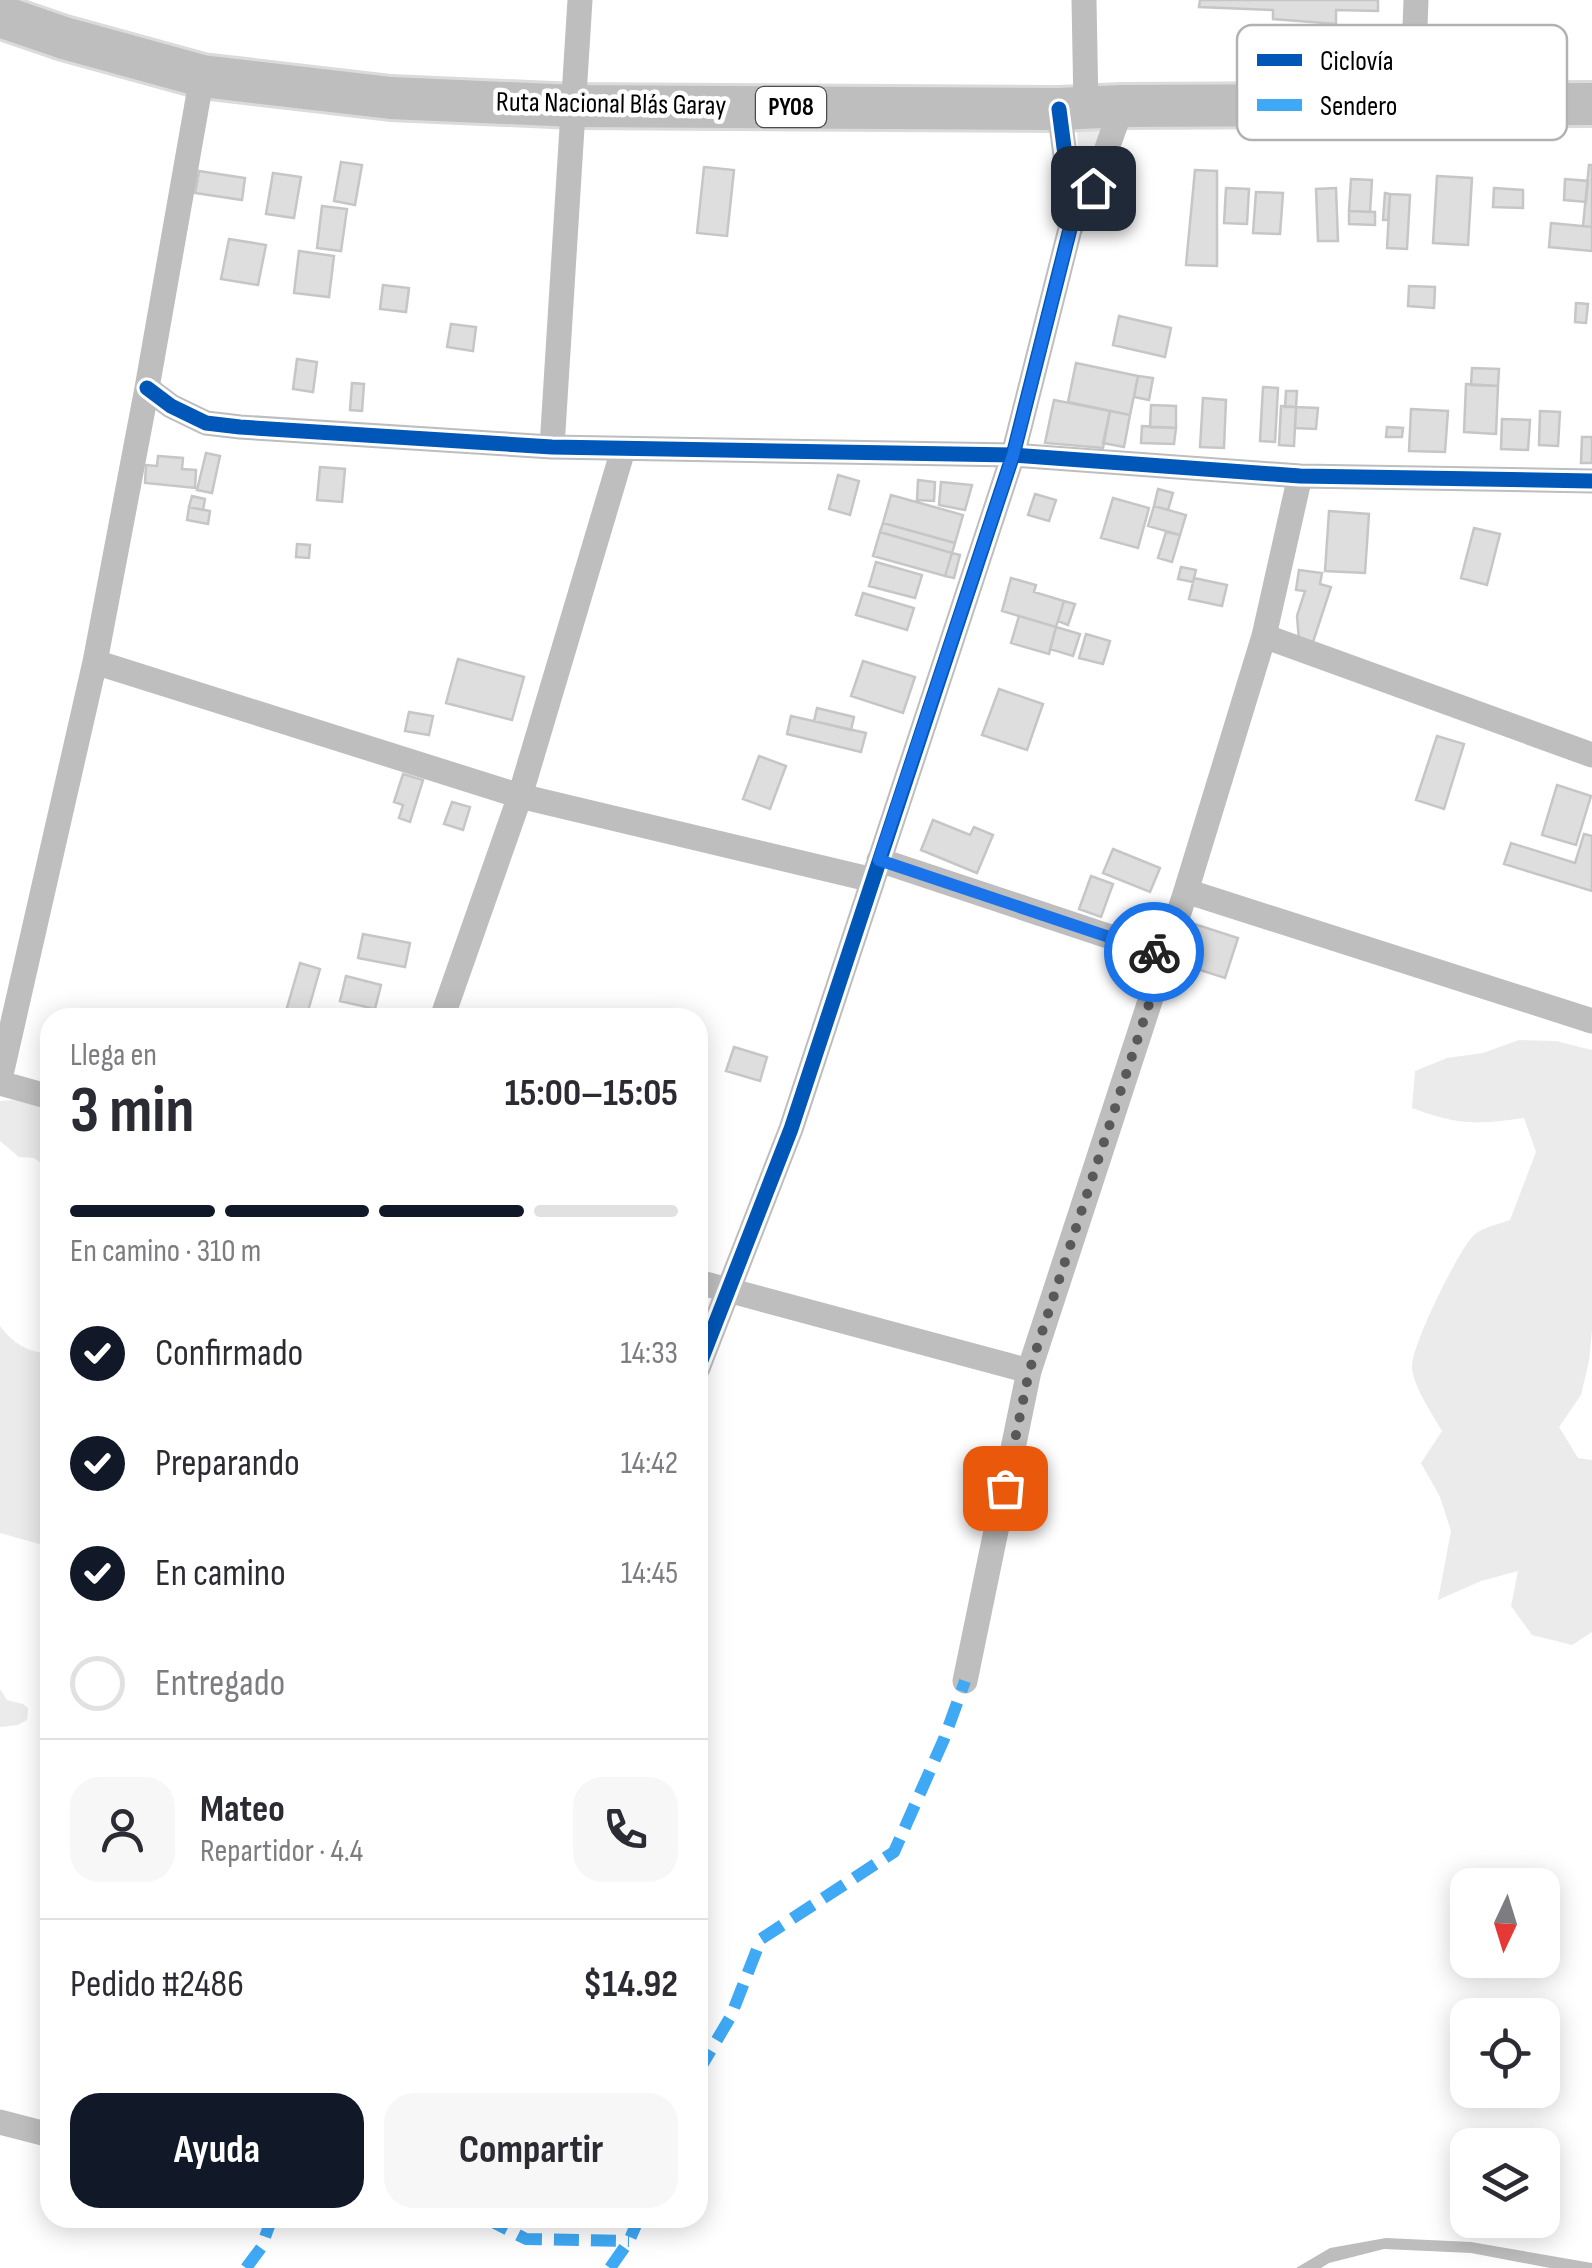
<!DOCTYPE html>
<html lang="es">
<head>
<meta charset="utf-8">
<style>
  body { margin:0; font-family:"Sofia Sans Condensed",sans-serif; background:#f7f7f7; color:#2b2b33; height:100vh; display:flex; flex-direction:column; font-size:38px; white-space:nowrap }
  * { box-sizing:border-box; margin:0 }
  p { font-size:32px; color:#7c7c81 }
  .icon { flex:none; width:55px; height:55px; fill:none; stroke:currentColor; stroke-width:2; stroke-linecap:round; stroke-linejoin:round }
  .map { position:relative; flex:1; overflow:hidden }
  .sheet { position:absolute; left:40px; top:1008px; width:668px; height:1220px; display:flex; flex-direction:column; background:#fff; border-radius:30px; box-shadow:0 5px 25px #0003 }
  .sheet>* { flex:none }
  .needle { width:65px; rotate:184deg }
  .buttons { position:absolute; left:1450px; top:1868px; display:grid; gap:20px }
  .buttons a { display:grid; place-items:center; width:110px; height:110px; border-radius:20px; background:#fff; box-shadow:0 5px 25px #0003; font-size:50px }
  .pin { position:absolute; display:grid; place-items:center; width:85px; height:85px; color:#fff; margin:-42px; border-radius:20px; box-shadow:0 5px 15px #0006 }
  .courier { position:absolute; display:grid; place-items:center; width:100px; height:100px; margin:-50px; border:8px solid #1a73e8; border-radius:50%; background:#fff; color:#222; box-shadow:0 2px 12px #0007 }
  .headline em { font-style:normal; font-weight:700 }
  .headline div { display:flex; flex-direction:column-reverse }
  .headline { display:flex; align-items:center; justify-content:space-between; height:170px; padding:0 30px }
  h1 { font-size:65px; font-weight:700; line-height:75px }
  .bar { display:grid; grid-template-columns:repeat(4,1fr); gap:15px 10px; align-content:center; height:120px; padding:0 30px }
  .bar i { height:12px; border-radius:8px; background:#e1e1e2 }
  .bar .active { background:#111827 }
  .bar p { grid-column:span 4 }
  .line { display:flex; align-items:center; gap:25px; padding:0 30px; border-top:2px solid #e1e1e2 }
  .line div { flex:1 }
  .round { display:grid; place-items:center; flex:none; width:105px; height:105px; border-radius:30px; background:#f7f7f7 }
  ol { padding:0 30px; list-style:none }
  li { display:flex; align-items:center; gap:30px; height:110px }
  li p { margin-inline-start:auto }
  li .icon { padding:10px; border-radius:50%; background:#111827; color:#fff; stroke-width:4 }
  li:last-child { color:#7c7c81 }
  li i { width:55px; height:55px; border:5px solid #e1e1e2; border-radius:50% }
  .cta { display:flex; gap:20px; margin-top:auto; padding:20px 30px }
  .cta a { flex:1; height:115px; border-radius:30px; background:#111827; color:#fff; font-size:40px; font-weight:700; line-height:115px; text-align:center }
  .cta a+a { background:#f7f7f7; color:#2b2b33 }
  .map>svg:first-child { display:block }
</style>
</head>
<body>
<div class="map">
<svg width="1592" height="2268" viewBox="0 0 1592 2268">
  <rect width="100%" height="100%" fill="#fff"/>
  <path fill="#ebebeb" d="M 1102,127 L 1084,179 L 1080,179 L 1077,130 L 1081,128 Z
    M 1519,1040 L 1556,1041 L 1592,1050 L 1592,1330 L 1589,1361 L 1581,1395 L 1559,1427 L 1578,1458 L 1592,1460 L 1592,1632 L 1572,1645 L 1532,1635 L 1511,1606 L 1518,1571 L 1481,1581 L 1438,1600 L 1451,1531 L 1440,1497 L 1421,1463 L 1442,1431 C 1432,1413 1414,1388 1412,1368 C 1410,1348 1459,1249 1474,1235 C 1483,1227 1499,1224 1510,1220 L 1536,1152 L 1524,1118 C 1476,1125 1458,1125 1412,1108 L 1415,1071 L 1447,1058 L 1483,1053 Z
    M 14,1100 L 50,1109 L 50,1170 L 34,1158 L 19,1157 L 0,1141 L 0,1101 Z
    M 0,1326 C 15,1345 26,1351 50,1354 L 50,1547 L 0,1533 Z
    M 0,1689 L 7,1700 L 23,1704 L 28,1708 L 27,1720 L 18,1725 L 0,1727 Z"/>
  <path fill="#bdbdbd" d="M 1386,2238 L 1471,2242 L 1592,2263 L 1592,2268 L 1550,2268 L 1471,2253 L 1384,2249 L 1329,2263 L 1321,2268 L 1296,2268 L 1330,2248 Z"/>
  <path fill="#dedede" stroke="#c6c6c6" stroke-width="2.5" d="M 1200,0 L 1378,0 L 1378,11 L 1336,10 L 1336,24 L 1273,19 L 1273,10 L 1199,7 Z
    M 341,162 L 362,165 L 355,205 L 334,201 Z
    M 1589,165 L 1592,165 L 1592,227 L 1583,226 Z
    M 704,167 L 734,170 L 727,236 L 697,233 Z
    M 1195,170 L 1217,171 L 1217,266 L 1186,265 Z
    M 199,171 L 245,178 L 242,200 L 195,193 Z
    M 273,173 L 301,177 L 294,218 L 266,214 Z
    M 1437,176 L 1472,178 L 1468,245 L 1433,243 Z
    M 1351,179 L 1372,180 L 1370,212 L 1349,211 Z
    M 1565,179 L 1588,181 L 1586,202 L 1564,200 Z
    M 1226,188 L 1249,189 L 1247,224 L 1224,223 Z
    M 1336,188 L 1338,241 L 1318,241 L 1316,189 Z
    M 1494,188 L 1523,190 L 1523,208 L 1493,207 Z
    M 1256,192 L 1283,193 L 1280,234 L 1253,233 Z
    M 1385,193 L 1390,194 L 1388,220 L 1383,220 Z
    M 1390,194 L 1410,195 L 1407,249 L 1387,248 Z
    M 322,206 L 347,209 L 341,251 L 317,248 Z
    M 1349,211 L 1375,212 L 1375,225 L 1349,224 Z
    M 1551,223 L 1592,227 L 1592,251 L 1549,247 Z
    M 229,239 L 266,245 L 258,285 L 221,279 Z
    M 299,251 L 334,256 L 329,297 L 294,293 Z
    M 383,285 L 409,288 L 406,312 L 380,309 Z
    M 1409,286 L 1435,287 L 1434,308 L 1408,306 Z
    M 1576,303 L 1588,304 L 1586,323 L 1575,322 Z
    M 1119,316 L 1171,328 L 1165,357 L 1113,345 Z
    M 451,324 L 476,327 L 473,351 L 447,347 Z
    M 297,359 L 317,362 L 313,392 L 293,389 Z
    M 1076,363 L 1138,376 L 1130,415 L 1068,402 Z
    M 1472,368 L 1499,369 L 1498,386 L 1471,385 Z
    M 1138,376 L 1153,378 L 1149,400 L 1134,397 Z
    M 352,383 L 364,384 L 362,411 L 350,410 Z
    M 1466,384 L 1498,386 L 1496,434 L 1464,432 Z
    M 1263,387 L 1278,388 L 1275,442 L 1260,441 Z
    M 1286,391 L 1297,391 L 1296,407 L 1285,407 Z
    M 1203,398 L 1226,400 L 1224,448 L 1200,447 Z
    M 1054,400 L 1110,411 L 1103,448 L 1045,443 Z
    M 1151,405 L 1176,406 L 1176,428 L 1150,427 Z
    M 1281,406 L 1296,407 L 1294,446 L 1279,445 Z
    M 1296,407 L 1318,408 L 1316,429 L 1295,428 Z
    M 1411,409 L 1448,411 L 1445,452 L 1409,451 Z
    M 1110,411 L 1130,415 L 1124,447 L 1103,443 Z
    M 1540,411 L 1560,412 L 1558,446 L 1539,445 Z
    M 1502,419 L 1530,420 L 1528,450 L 1501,449 Z
    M 1142,426 L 1176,428 L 1174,444 L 1141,443 Z
    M 1387,427 L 1403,428 L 1402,437 L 1386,437 Z
    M 1582,437 L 1592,437 L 1592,463 L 1581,463 Z
    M 206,453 L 220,456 L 212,493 L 197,490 Z
    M 158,456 L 183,458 L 182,469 L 196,470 L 195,488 L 145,483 L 146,465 L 157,466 Z
    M 320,467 L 345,469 L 342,502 L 317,500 Z
    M 838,475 L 859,481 L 850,515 L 829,509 Z
    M 918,480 L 935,482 L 934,501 L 917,500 Z
    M 941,482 L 972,485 L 965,510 L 939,505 Z
    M 1158,489 L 1173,493 L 1168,510 L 1154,506 Z
    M 1035,494 L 1056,500 L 1049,521 L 1028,515 Z
    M 891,495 L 963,515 L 955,543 L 883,523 Z
    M 192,496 L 205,499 L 203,510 L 189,507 Z
    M 1113,498 L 1149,508 L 1138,548 L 1101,538 Z
    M 1154,506 L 1186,515 L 1180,535 L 1148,526 Z
    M 189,507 L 210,511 L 208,524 L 187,520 Z
    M 1329,511 L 1369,514 L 1365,573 L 1325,571 Z
    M 883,523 L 955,543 L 952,553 L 880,532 Z
    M 1474,528 L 1500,534 L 1487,585 L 1461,578 Z
    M 880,532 L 952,553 L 945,576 L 873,556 Z
    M 1166,532 L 1180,535 L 1172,562 L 1158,558 Z
    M 297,544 L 310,545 L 309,558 L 296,557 Z
    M 952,553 L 960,555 L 954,578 L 945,576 Z
    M 876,562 L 922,575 L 915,598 L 869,586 Z
    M 1181,567 L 1196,570 L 1193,582 L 1178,579 Z
    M 1299,570 L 1322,573 L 1320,584 L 1331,587 L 1312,645 L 1299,640 L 1297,616 L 1305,591 L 1296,590 Z
    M 1011,578 L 1036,585 L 1034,592 L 1064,601 L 1056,627 L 1002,611 Z
    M 1194,578 L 1227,585 L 1222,606 L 1189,599 Z
    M 863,593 L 914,608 L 907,630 L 856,615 Z
    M 1064,601 L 1075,604 L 1068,625 L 1058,621 Z
    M 1019,616 L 1056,627 L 1049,654 L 1011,643 Z
    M 1056,627 L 1080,634 L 1073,656 L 1050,649 Z
    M 1086,634 L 1110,641 L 1103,664 L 1079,658 Z
    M 458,659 L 524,677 L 512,720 L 446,703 Z
    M 863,661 L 915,677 L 903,713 L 851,696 Z
    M 999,689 L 1043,704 L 1027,750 L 982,735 Z
    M 817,708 L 854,717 L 851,730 L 814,721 Z
    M 409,712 L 433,716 L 429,735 L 405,731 Z
    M 791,716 L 866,733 L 861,752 L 787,734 Z
    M 1437,736 L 1464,744 L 1444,809 L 1416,800 Z
    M 759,756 L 786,766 L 770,809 L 743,799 Z
    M 403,774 L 423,780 L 410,822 L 399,818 L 403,805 L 394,802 Z
    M 1557,785 L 1591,796 L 1576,845 L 1542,835 Z
    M 452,802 L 470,807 L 463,830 L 444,824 Z
    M 933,820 L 970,835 L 974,827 L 993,835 L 977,873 L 921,850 Z
    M 1584,834 L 1592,836 L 1592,891 L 1504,864 L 1511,843 L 1575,863 Z
    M 1113,849 L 1160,868 L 1150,892 L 1103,873 Z
    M 1091,876 L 1113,884 L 1101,917 L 1079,909 Z
    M 1188,922 L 1238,938 L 1225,978 L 1175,962 Z
    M 363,934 L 410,943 L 405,967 L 358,958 Z
    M 300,963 L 320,969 L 306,1018 L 284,1018 Z
    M 346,976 L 381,985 L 375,1009 L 340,1001 Z
    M 734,1047 L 767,1057 L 760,1081 L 726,1071 Z"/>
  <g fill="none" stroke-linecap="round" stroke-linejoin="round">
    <defs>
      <path id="trunk" d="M 0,16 L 64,38 L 202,76 L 391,98 L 575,106 L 1059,109 L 1122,106 L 1592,104"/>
    </defs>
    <use href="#trunk" stroke="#dbdbdb" stroke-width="48"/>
    <path stroke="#bebebe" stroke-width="25" d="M 1084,0 L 1086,107
      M 1412,105 L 1416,0
      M 1070,229 L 1093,188 L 1122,106
      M 147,388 L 171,406 L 206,423 L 240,427 L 552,447 L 1013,455 L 1300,476 L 1592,481
      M 552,447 L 580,0
      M 1264,636 L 1592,755
      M 95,662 L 520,796 L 873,880
      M 879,860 L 1165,955
      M 1186,891 L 1592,1021
      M 442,1018 L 520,796 L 623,450
      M 0,1079 L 95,662 L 147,388 L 202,76
      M 0,1083 L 50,1097
      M 698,1282 L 1029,1371
      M 698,1368 L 791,1129 L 1013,455 L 1070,229 L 1069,186 L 1059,109
      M 965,1681 L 1029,1371 L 1186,891 L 1264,636 L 1300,476
      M 0,2122 L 50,2135"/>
    <use href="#trunk" stroke="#bebebe" stroke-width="42"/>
    <path stroke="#3fa9f5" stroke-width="12" stroke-dasharray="25 12" stroke-linecap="butt" d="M 698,2072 L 731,2016 L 761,1939 L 894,1852 L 944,1739 L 965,1681
      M 485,2218 L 526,2239 L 629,2241
      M 246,2268 L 261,2248 L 272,2218
      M 610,2268 L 629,2241 L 639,2218"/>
    <defs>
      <path id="cycleway" d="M 147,388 L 171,406 L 206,423 L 240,427 L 552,447 L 1013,455 L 1300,476 L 1592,481
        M 698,1368 L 791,1129 L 1013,455 L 1070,229 L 1069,186 L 1059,109"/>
    </defs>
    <use href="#cycleway" stroke="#fff" stroke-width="21"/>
    <use href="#cycleway" stroke="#0057b8" stroke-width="15"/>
  </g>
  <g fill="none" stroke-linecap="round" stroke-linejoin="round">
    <path stroke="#595959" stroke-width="10" stroke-dasharray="0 18" d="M 1005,1488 L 1029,1372 L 1165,955 L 1154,952"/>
    <path stroke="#1a73e8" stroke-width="12" d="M 1093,188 L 1070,229 L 1013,455 L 879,860 L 1154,952"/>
  </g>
  <g text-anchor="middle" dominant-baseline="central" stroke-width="9" stroke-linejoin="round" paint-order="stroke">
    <rect fill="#fff" stroke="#4c4c4c" stroke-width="2.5" x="756" y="87" width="70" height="40" rx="8"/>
    <g font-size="25" font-weight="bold" fill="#000">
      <text x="791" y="107">PY08</text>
    </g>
    <g font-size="28" fill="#000" stroke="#fff">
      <text transform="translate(611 104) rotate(1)">Ruta Nacional Blás Garay</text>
    </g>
  </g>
  <rect x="1237" y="25" width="330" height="115" rx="15" fill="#fff" stroke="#b2b2b2" stroke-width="2.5"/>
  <rect x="1257" y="54" width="45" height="12" fill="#0057b8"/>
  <rect x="1257" y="99" width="45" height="12" fill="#3fa9f5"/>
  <g font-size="28" fill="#000">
    <text x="1320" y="70">Ciclovía</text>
    <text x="1320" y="115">Sendero</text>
  </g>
</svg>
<div class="buttons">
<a><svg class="needle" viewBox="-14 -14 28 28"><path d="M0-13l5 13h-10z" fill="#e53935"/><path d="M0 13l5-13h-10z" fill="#7c7c81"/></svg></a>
<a><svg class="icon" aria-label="locate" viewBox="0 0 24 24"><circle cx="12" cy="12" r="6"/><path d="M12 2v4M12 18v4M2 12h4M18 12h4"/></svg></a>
<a><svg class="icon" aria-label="layers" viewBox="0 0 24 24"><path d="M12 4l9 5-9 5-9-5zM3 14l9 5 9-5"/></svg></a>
</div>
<div class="pin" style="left:1005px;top:1488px;background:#ea580c"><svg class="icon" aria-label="bag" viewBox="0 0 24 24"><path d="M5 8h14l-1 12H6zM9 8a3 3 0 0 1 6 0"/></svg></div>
<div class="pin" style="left:1093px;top:188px;background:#1f2937"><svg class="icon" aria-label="home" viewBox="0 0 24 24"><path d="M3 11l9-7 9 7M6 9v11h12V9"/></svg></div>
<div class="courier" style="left:1154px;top:952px"><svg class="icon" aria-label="bike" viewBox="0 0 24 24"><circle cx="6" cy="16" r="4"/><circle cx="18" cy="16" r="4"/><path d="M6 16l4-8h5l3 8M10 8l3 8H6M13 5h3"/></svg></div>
<section class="sheet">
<div class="headline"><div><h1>3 min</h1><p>Llega en</p></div><em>15:00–15:05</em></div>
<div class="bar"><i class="active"></i><i class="active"></i><i class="active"></i><i></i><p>En camino · 310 m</p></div>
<ol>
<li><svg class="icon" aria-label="check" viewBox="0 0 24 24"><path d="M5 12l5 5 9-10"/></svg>Confirmado<p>14:33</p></li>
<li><svg class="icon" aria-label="check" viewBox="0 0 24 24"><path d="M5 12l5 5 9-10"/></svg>Preparando<p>14:42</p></li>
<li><svg class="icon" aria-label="check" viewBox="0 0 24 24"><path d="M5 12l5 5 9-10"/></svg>En camino<p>14:45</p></li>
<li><i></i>Entregado</li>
</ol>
<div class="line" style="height:180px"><a class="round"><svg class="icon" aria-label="person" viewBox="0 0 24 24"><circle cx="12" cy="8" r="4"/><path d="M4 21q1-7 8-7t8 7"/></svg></a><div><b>Mateo</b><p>Repartidor · 4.4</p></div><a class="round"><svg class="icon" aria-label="phone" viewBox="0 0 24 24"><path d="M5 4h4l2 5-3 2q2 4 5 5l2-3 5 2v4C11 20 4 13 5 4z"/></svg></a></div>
<div class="line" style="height:130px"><div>Pedido #2486</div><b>$14.92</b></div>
<div class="cta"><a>Ayuda</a><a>Compartir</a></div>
</section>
</div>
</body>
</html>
